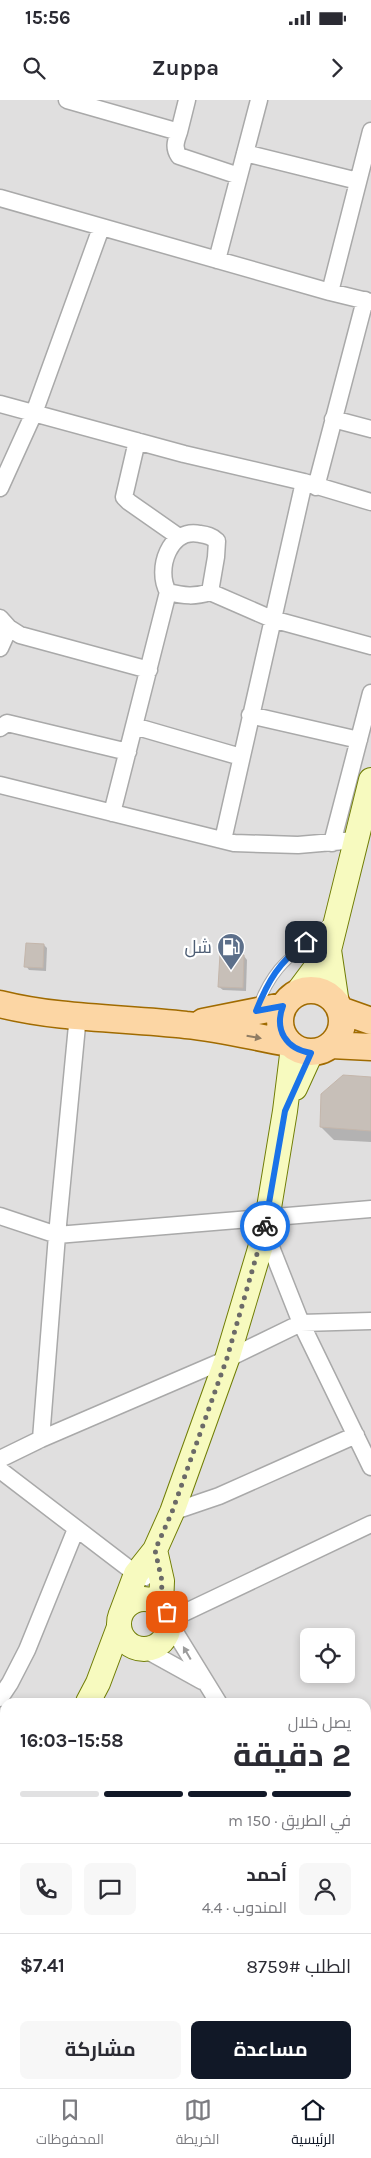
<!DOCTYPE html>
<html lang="ar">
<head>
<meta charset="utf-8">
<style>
  body { margin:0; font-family:Karla,Cairo,sans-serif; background:#f7f7f7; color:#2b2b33; direction:rtl; height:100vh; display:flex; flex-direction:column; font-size:19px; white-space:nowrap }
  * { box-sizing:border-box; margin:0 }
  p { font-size:16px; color:#7c7c81 }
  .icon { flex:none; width:28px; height:28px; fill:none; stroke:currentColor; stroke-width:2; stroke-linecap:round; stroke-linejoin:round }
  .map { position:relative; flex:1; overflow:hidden; direction:ltr }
  .drawer { position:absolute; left:0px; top:1598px; width:371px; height:391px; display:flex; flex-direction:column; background:#fff; border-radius:15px 15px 0 0; box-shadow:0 2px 8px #0003; direction:rtl }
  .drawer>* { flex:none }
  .fabs { position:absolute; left:300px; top:1528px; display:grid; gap:10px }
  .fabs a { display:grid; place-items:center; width:55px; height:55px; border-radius:8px; background:#fff; box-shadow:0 2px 8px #0003; font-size:25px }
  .pin { position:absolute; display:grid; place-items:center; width:42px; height:42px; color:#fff; margin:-21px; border-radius:10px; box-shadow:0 2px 8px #0006 }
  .courier { position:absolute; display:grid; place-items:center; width:50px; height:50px; margin:-25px; border:4px solid #1a73e8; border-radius:50%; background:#fff; color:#222; box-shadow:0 1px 6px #0007 }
  .head em { font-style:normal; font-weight:700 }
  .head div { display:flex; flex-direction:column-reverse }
  .head { display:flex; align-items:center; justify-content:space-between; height:85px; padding:0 20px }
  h1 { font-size:32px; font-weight:700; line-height:38px }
  .bar { display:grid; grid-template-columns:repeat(4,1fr); gap:8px 5px; align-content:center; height:60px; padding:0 20px }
  .bar i { height:6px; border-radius:4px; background:#e1e1e2 }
  .bar .on { background:#111827 }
  .bar p { grid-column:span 4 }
  .line { display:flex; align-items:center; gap:12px; padding:0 20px; border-top:1px solid #e1e1e2 }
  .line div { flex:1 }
  .round { display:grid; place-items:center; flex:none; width:52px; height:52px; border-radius:8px; background:#f7f7f7 }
  .action { display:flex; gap:10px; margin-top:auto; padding:10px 20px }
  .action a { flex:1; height:58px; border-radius:8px; background:#111827; color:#fff; font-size:20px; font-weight:700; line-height:58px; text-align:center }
  .action a+a { background:#f7f7f7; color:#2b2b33 }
  .status { display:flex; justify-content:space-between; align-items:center; height:35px; padding:0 25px; background:#fff; direction:ltr }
  .status svg { height:14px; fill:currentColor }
  header { display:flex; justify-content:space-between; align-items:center; height:65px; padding:0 20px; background:#fff; font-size:22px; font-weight:700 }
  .menu { display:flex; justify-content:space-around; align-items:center; height:70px; border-top:1px solid #e1e1e2; background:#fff; font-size:14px; color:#7c7c81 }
  .menu a { display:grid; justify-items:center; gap:2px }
  .menu .on { color:#111827 }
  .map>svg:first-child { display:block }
</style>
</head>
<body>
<div class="status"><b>15:56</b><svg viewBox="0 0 49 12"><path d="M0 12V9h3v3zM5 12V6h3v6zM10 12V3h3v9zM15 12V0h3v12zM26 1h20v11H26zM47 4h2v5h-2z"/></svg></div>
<header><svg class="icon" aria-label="forward" viewBox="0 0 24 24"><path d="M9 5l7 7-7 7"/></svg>Zuppa<svg class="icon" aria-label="search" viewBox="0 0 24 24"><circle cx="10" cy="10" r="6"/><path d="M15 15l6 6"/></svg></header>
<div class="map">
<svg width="371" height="1988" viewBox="0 0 371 1988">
  <rect width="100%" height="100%" fill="#f2efe9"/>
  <path fill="#e0dfdf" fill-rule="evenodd" d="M 0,0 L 371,0 L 371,1988 L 0,1988 ZM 309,1536 L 346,1536 L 346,1574 L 309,1574 ZM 5,1602 L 366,1602 L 366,1984 L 5,1984 Z"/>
  <path fill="#0003" d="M 44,845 L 47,848 L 46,871 L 29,870 L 26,866 Z
    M 244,856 L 247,860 L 246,891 L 223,890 L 219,887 Z
    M 371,979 L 371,1042 L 334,1040 L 321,1027 Z"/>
  <path fill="#c7bfb8" stroke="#c4b6ab" d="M 26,843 L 44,844 L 43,868 L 24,867 Z
    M 220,854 L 244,855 L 243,888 L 218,887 Z
    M 343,975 L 371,977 L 371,1031 L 320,1027 L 321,994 Z"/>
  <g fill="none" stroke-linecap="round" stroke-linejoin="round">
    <defs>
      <path id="lane" d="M 258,906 C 276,859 298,854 330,821"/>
      <path id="street" d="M 67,0 L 179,32 C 176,41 173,47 179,56 L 239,76
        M 179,32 L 187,0
        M 245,53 L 358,81
        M 0,98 L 330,192 L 371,202
        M 217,160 L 259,0
        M 330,192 L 371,31
        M 0,304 L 184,354 L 304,382 L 371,402
        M 333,319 L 371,329
        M 137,341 L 124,397 L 129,402 L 179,437
        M 316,387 L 365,200
        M 0,388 L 34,313 L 101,128
        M 168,492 C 184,496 195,497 210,492 L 272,519 L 371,546
        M 0,518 L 9,528 L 20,535 L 149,570
        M 0,548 L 9,528
        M 250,615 L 359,640
        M 134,626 L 241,657
        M 0,628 L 7,623 L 128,652
        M 0,685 L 234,743 L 298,745 L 356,740
        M 112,713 L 168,492 C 155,469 170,427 200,434 C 207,435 212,436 217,441 L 216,457 L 210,492
        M 223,740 L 304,382
        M 332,743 L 371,593
        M 0,1116 L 57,1135 L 371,1109
        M 265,1132 L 301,1223 L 371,1367
        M 41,1339 L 57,1135 L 78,915
        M 0,1359 L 41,1339 L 227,1259 L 301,1223 L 371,1221
        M 0,1370 L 136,1474 L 145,1477
        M 172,1412 L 219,1396 L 356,1335
        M 169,1520 L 371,1424
        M 170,1524 L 218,1602
        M 146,1550 L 202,1581
        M 0,1598 L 10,1583 L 27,1550 L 76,1429
        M 366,1647 L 371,1643
        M 0,1719 L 5,1721
        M 366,1804 L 371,1810
        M 0,1921 L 5,1918
        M 94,1984 L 98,1988
        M 355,1984 L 359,1988
        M 226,1988 L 232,1984"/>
      <path id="secondary" d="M 297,893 L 329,850
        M 337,904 L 329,850 L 371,680
        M 295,988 L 311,953
        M 155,1450 L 162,1481 L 161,1505
        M119 1524a25 25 0 1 1 50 0a25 25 0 1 1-50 0Z
        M 121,1514 L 136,1474 L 155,1450 L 172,1412 L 227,1259 L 265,1132 L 285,1011 L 293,947
        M 88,1602 L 98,1583 L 119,1527
        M 0,1812 L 5,1800"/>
      <path id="primary" d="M280 921a31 31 0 1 1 62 0a31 31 0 1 1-62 0Z
        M 0,904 C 60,919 125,918 186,925 C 220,928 254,937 288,943
        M 340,910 L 371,921
        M 203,922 L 283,906
        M 331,945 L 371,947"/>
    </defs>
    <use href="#lane" stroke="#a9a9a9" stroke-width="11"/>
    <use href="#street" stroke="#a9a9a9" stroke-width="19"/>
    <use href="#secondary" stroke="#707d05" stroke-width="26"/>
    <use href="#primary" stroke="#a06b00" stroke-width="29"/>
    <path stroke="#fa8072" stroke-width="2.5" stroke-dasharray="2.5 2.5" stroke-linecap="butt" d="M 192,1984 L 196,1988"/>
    <use href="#lane" stroke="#fff" stroke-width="9"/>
    <use href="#street" stroke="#fff" stroke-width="16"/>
    <use href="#secondary" stroke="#f7fabf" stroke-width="24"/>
    <use href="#primary" stroke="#fcd6a4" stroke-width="26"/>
  </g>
  <defs><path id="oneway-solid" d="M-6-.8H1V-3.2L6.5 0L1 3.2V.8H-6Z" transform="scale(1.25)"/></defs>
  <use fill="#8f7c63" href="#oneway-solid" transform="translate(254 937) rotate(10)"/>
  <use fill="#9c9c9c" href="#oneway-solid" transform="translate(187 1553) rotate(-120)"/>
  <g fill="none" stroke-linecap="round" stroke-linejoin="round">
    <path stroke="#6b6a68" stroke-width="5" stroke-dasharray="0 9" d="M 167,1512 L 161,1505 L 162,1481 L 155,1450 L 172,1412 L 227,1258 L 265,1126"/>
    <path stroke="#1a73e8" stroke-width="6" d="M 265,1126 L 285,1011 L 311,953 C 286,949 274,930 283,906 L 256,911 C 268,881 279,862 306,842"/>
  </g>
  <defs>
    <symbol id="fuel-pin" viewBox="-11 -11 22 30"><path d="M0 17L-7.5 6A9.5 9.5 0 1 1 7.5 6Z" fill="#5c6f8a" stroke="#fff"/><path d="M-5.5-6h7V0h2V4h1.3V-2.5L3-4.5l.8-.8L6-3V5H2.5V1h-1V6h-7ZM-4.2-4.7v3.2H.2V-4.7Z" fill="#fff"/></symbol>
  </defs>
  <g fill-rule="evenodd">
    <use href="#fuel-pin" x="215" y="831" width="32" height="43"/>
  </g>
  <g text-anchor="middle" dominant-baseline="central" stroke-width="4.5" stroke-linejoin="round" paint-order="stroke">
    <g font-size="18" fill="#4e5e75" stroke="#fff" text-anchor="end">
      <text x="212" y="847">شل</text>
    </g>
  </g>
</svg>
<div class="fabs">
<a><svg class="icon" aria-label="locate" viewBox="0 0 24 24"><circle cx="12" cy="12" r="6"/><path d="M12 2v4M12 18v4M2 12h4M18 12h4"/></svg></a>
</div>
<div class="pin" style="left:167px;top:1512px;background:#ea580c"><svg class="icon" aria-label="bag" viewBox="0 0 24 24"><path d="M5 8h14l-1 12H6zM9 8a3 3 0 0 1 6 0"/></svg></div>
<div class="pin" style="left:306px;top:842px;background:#1f2937"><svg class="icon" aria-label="home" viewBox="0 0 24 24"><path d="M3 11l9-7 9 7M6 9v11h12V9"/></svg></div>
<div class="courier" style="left:265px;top:1126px"><svg class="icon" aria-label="bike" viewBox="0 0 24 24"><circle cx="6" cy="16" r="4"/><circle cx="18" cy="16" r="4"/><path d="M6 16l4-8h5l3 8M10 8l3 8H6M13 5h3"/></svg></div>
<section class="drawer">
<div class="head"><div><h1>2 دقيقة</h1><p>يصل خلال</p></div><em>15:58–16:03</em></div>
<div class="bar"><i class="on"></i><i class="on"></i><i class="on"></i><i></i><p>في الطريق · 150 m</p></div>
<div class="line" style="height:90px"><a class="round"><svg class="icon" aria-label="person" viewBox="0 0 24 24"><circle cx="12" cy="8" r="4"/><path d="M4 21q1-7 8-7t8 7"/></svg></a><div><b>أحمد</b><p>المندوب · 4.4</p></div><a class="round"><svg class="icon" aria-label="chat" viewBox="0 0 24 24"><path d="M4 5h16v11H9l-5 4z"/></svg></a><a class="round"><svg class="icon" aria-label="phone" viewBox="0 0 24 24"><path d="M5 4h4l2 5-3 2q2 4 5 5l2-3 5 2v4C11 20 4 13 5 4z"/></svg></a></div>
<div class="line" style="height:65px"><div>الطلب #8759</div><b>$7.41</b></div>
<div class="action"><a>مساعدة</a><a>مشاركة</a></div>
</section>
</div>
<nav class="menu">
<a class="on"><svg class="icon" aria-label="home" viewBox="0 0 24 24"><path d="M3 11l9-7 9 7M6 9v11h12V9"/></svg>الرئيسية</a>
<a><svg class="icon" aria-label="map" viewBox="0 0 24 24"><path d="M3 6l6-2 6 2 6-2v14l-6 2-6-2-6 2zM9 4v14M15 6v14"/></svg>الخريطة</a>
<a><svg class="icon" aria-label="saved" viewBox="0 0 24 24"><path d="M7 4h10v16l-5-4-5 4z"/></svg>المحفوظات</a>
</nav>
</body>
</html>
